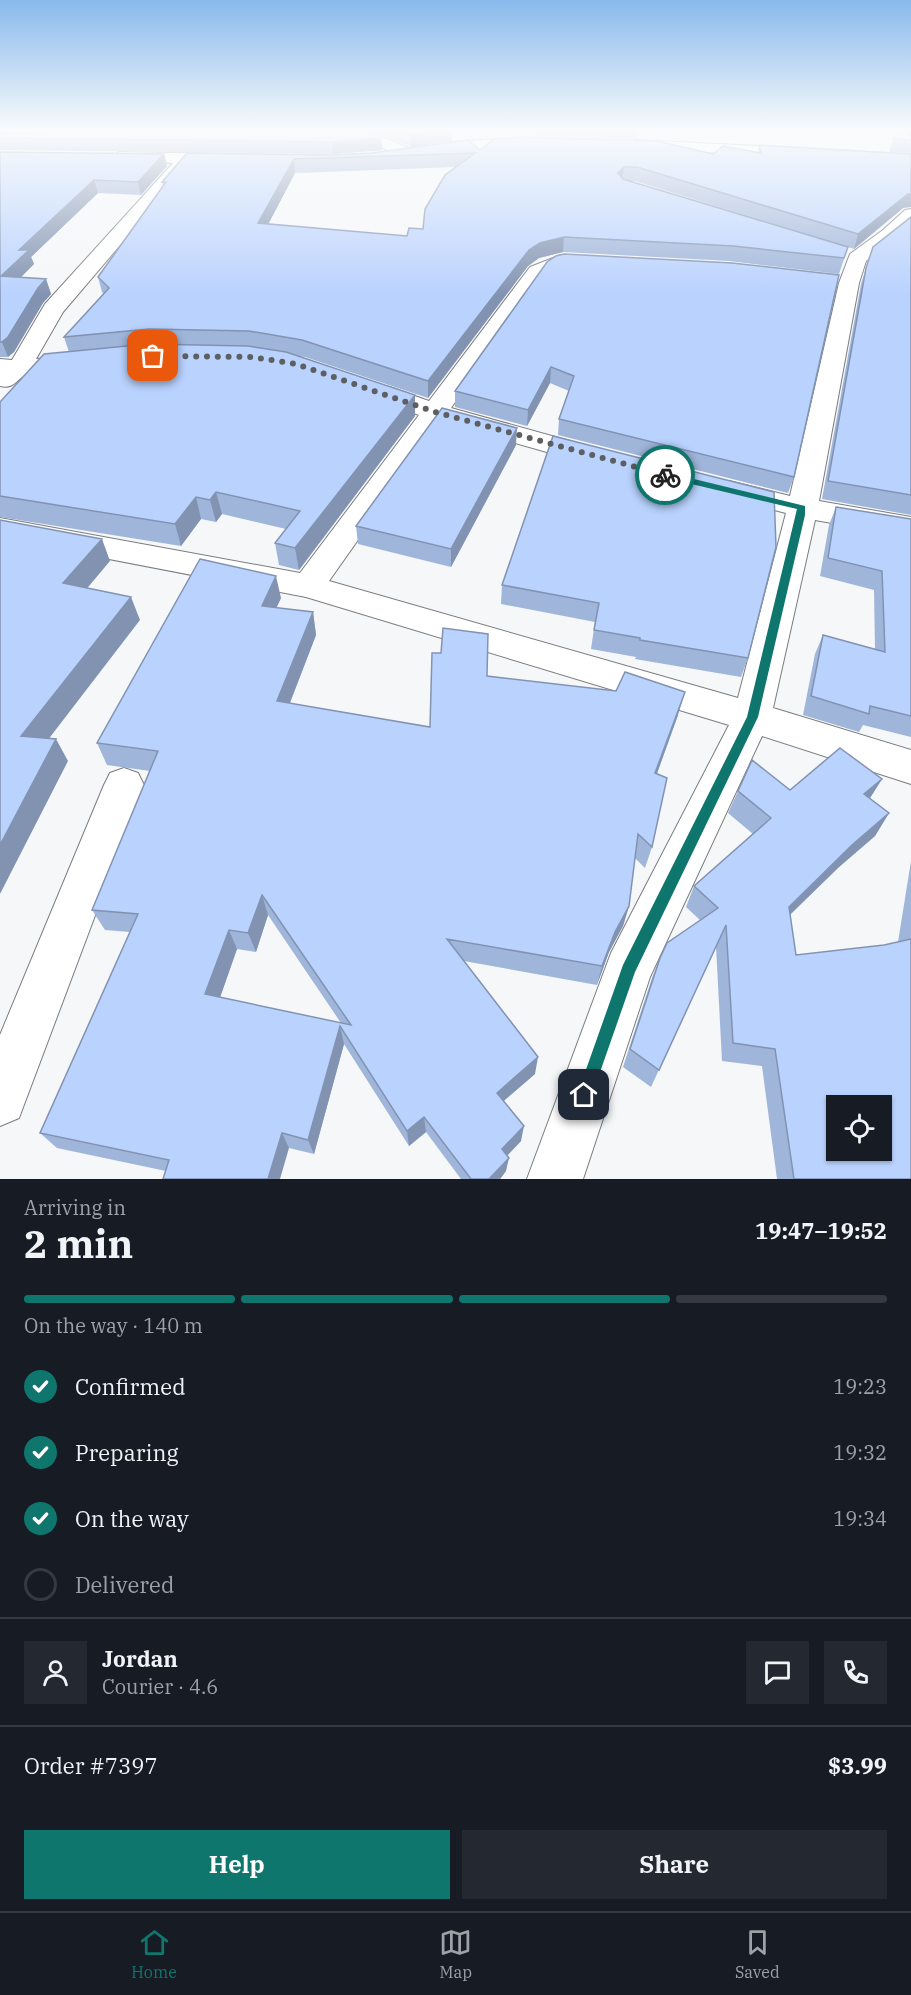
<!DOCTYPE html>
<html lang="en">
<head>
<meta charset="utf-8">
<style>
  body { margin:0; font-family:"IBM Plex Serif",serif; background:#242831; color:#f1f3f6; height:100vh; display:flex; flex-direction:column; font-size:22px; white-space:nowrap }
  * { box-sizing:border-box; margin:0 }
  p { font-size:20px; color:#9ea1a6 }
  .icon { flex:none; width:33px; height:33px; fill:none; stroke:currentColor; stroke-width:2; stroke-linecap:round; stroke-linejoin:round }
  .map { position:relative; height:1179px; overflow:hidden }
  .drawer { display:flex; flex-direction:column; background:#171b24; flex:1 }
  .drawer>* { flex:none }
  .fabs { position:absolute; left:826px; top:1095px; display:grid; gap:12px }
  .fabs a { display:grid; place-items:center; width:66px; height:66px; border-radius:0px; background:#171b24; box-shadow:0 2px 4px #0004; font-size:30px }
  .pin { position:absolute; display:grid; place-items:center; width:51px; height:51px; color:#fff; margin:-26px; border-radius:12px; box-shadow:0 3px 9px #0006 }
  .courier { position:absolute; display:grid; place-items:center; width:60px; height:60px; margin:-30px; border:4px solid #0f766e; border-radius:50%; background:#fff; color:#222; box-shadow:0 2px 8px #0007 }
  .overview em { font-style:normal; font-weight:700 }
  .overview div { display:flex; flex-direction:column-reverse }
  .overview { display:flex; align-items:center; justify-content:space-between; height:102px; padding:0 24px }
  h1 { font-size:39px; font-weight:700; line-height:45px }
  .bar { display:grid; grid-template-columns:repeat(4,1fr); gap:9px 6px; align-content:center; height:72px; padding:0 24px }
  .bar i { height:8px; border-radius:4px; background:#363941 }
  .bar .current { background:#0f766e }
  .bar p { grid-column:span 4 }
  .line { display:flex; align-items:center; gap:15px; padding:0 24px; border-top:2px solid #363941 }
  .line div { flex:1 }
  .round { display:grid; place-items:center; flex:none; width:63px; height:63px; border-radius:0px; background:#242831 }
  ol { padding:0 24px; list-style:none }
  li { display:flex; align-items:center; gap:18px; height:66px }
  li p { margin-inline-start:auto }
  li .icon { padding:6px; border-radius:50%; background:#0f766e; color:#fff; stroke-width:4 }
  li:last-child { color:#9ea1a6 }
  li i { width:33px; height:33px; border:3px solid #363941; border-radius:50% }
  .primary-button { display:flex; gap:12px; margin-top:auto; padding:12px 24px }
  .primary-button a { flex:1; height:69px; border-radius:0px; background:#0f766e; color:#fff; font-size:24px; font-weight:700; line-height:69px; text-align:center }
  .primary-button a+a { background:#242831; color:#f1f3f6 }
  .menu { display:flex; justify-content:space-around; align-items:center; height:84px; border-top:2px solid #363941; background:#171b24; font-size:16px; color:#9ea1a6 }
  .menu a { display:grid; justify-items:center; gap:3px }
  .menu .current { color:#0f766e }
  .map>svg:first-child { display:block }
</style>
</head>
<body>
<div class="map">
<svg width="911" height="1179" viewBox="0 0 911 1179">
  <rect width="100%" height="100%" fill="#f5f7f9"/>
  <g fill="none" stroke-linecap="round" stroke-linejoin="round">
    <defs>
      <path id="minor" d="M 350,131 L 369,131 L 415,151 L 417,154 L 415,157 L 403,157 L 352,134 Z
        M 532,138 L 537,140 L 540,143 L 537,146 L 465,151 L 431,156 L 423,151 C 433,139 513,139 532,138 Z
        M 637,140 L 801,148 L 809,153 L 801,158 L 632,148 L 629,145 Z
        M 119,152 L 227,154 L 235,159 L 227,164 L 190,163 L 63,312 L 36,359 L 76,356 L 85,358 L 88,363 L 85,368 C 71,372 34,370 25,375 C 15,381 14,389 0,386 L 0,359 L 12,360 L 45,304 L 173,163 L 113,160 L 111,157 Z
        M 911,209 L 911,224 L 866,261 L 859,283 L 819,501 L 911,517 L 911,537 L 815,520 L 773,708 L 911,750 L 911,784 L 762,736 L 650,977 L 583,1179 L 527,1179 L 611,953 L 729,725 L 306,597 L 0,538 L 0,518 L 300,573 L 419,415 L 362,395 L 358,390 L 362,385 C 383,380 409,395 429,401 L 530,267 L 561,255 L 594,257 L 597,261 L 594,265 L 561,268 L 544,275 L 451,408 L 602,450 L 606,456 L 602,462 L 592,464 L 582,462 L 441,422 L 329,581 L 738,698 L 786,513 L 719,496 L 714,490 L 719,484 L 729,481 L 790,496 L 839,283 L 850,254 L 883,230 L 905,210 Z
        M 124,768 L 138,773 L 144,785 L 19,1118 L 0,1126 L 0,1035 L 104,785 L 110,773 Z"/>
    </defs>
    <use href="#minor" stroke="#7b7c7f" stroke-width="2"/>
    <use href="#minor" fill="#fff" fill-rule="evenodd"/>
  </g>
  <path fill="#9fb5da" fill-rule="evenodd" d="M 374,131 L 452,131 L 452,141 L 411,147 Z
    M 535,131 L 637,131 L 638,132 L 637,139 L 536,136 Z
    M 911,131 L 911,153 L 889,152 L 893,139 Z
    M 0,133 L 381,138 L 382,150 L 333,154 L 0,150 Z
    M 759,145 L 903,208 L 854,249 L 635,181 L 628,181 L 848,247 L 839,274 L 729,261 L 563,252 L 539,258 L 528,266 L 428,398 L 305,357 L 298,356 L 415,395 L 415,416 L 299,570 L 279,565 L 275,543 L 286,529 L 222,514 L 216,522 L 201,519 L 181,546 L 0,517 L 0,402 L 69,352 L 64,337 L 104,294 L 102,292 L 98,277 L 163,186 L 162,182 L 187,153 L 332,155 L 480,150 L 713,154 L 758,152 ZM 456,167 L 423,229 L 407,236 L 268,224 L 295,173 Z
    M 0,152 L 164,154 L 167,166 L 141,195 L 98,193 L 31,257 L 34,264 L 21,277 L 46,279 L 51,294 L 43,303 L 14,352 L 8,357 L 0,357 Z
    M 911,217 L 911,515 L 822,499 L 861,284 L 873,247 Z
    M 547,262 L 794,477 L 788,493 L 558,435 L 559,419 L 569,391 L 550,383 L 527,426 L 455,407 L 455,391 Z
    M 553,436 L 748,658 L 741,677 L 635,659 L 636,657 L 591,649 L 595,622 L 501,604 L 502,585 Z
    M 516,445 L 451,567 L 358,544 L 356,526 Z
    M 836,507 L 911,519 L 911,737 L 863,725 L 859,732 L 803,715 L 815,654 L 823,635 L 875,649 L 874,590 L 820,576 L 829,525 Z
    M 281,598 L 276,608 L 313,612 L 316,635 L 290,703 L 430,727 L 487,676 L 678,715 L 657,774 L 652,847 L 645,868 L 635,858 L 629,906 L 623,926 L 609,952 L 597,985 L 464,961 L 535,1074 L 504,1101 L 521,1141 L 507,1156 L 506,1171 L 500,1179 L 461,1179 L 426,1132 L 409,1146 L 344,1044 L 314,1154 L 289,1148 L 166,1171 L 57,1148 L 40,1133 L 130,932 L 105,930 L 92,910 L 150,771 L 107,765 L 97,743 ZM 268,915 L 341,1023 L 220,997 L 237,949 L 256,952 Z
    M 882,779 L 870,798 L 889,813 L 875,836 L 839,867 L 790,915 L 796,955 L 884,945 L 898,942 L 911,861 L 911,1179 L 777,1179 L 762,1066 L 722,1061 L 716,946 L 651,1087 L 623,1067 L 652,978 L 660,958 L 700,920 L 686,907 L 694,886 L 753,834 L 728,813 L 738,791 L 790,790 Z"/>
  <path fill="#8293b2" d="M 437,131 L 452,131 L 452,141 L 411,147 L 411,135 Z
    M 381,138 L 382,150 L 333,154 L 332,142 Z
    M 164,154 L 167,166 L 141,195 L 138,182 Z
    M 294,159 L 295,173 L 261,238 L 258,223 Z
    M 624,167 L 622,181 L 618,173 Z
    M 94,180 L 98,193 L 31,257 L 34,264 L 7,291 L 1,276 L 19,250 Z
    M 908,194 L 911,194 L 911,207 L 903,208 L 854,249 L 858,234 Z
    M 564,237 L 563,252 L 539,258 L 528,266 L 428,398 L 428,381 L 529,250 L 540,243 Z
    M 46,279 L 51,294 L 43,303 L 14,352 L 8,357 L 2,342 L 38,288 Z
    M 551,367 L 550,383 L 527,426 L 528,410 Z
    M 415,395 L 415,416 L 299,570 L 295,548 Z
    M 517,428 L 516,445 L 451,567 L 451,549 Z
    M 216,492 L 222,514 L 216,522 L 210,500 Z
    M 196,497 L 201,519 L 181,546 L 175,524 Z
    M 102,539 L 110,561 L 73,605 L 63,583 Z
    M 276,576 L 281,598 L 267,628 L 262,606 Z
    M 131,597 L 140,620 L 34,758 L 21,736 Z
    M 313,612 L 316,635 L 282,723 L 277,701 Z
    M 685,692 L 678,715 L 649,795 L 655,773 Z
    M 56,739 L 68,761 L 0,894 L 0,845 Z
    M 882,779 L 868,801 L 864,794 Z
    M 889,813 L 875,836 L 839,867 L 777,927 L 789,907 L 852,845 Z
    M 262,895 L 268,915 L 256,952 L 248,933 Z
    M 629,906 L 623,926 L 609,952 L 597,985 L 602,966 L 615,932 Z
    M 229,930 L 237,949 L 215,1012 L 205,994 Z
    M 340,1026 L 344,1044 L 314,1154 L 308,1140 Z
    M 538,1057 L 535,1074 L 495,1108 L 497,1093 Z
    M 424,1117 L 426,1132 L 409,1146 L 407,1131 Z
    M 524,1126 L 521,1141 L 500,1163 L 502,1149 Z
    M 282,1133 L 289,1148 L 280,1179 L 268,1179 Z
    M 509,1158 L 506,1171 L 500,1179 L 489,1179 Z"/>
  <path fill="#b9d2fe" stroke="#8293b2" stroke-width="1.5" fill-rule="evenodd" d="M 50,131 L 365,131 L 381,138 L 332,142 L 0,138 L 0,133 L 49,132 Z
    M 402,131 L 437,131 L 411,135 Z
    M 585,131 L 637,131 L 638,132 Z
    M 901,131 L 911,131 L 911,140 L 893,139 Z
    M 522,137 L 657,141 L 713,154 L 723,146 L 761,153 L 759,145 L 911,154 L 911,194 L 908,194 L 858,234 L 637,167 L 624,167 L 618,173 L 623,179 L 848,247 L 844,258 L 733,246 L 564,237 L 540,243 L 529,250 L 428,381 L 302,340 L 249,331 L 149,329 L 64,337 L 109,288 L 98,277 L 166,182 L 162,182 L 187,153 L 332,155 L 372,153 L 468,140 L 480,150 L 494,139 ZM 475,153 L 445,175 L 425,209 L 423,229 L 409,228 L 407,236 L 258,223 L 294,159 Z
    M 0,152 L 164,154 L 138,182 L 94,180 L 19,250 L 29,250 L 1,276 L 46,279 L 38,288 L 8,337 L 2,342 L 0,342 Z
    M 911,217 L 911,495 L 828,481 L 866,268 L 873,247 Z
    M 564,254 L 732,263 L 839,275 L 794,477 L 559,419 L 574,376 L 551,367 L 528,410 L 455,391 L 547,262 L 556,256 Z
    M 148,344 L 248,346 L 286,352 L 415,395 L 295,548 L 275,543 L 300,511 L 216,492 L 210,500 L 196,497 L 175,524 L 0,496 L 0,402 L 44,354 Z
    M 442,408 L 517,428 L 451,549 L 356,526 Z
    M 553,436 L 774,492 L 776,547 L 748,658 L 640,640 L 640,638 L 594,630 L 599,603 L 502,585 Z
    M 836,507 L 911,519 L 911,716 L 870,706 L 869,714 L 811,696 L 823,635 L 885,652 L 882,571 L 828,558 Z
    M 0,520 L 102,539 L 63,583 L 131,597 L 21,736 L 56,739 L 0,845 Z
    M 200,559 L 276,576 L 262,606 L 313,612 L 277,701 L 430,727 L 432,653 L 441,653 L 443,628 L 488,634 L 487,676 L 616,691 L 625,672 L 685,692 L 655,773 L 667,778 L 652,847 L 638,834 L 629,906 L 615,932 L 602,966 L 447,939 L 538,1057 L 497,1093 L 524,1126 L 502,1149 L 509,1158 L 489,1179 L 471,1179 L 424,1117 L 407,1131 L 340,1026 L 308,1140 L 282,1133 L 268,1179 L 163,1179 L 169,1160 L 40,1133 L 138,914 L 92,910 L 158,751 L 97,743 ZM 262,895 L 351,1025 L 205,994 L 229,930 L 248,933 Z
    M 840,748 L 882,779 L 864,794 L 889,813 L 852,845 L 789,907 L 796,955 L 884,945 L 911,939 L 911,1179 L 794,1179 L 775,1049 L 733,1043 L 726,925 L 659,1070 L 630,1049 L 660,958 L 667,943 L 718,908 L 694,886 L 771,818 L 738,791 L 752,760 L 790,790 ZM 837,1106 L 882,1106 L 882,1150 L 837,1150 Z"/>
  <linearGradient id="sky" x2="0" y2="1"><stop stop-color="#88b9ec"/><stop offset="0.44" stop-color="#fafbfc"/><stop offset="1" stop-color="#fafbfc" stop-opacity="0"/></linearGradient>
  <rect width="911" height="296" fill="url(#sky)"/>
  <path fill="#0f766e" d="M 665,472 L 805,506 L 805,515 L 758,717 L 635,972 L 592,1095 L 590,1101 L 584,1103 L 579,1101 L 577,1095 L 623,965 L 747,717 L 797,509 L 662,477 L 662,473 Z"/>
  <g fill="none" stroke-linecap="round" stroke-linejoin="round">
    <path stroke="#5e5f60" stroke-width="6" stroke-dasharray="0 10.8" d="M 153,356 L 252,357 L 296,364 L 435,412 L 665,475"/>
  </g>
</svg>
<div class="fabs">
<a><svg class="icon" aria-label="locate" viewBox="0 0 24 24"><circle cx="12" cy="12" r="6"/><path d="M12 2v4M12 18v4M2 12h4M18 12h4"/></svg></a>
</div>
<div class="pin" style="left:153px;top:356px;background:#ea580c"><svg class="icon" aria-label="bag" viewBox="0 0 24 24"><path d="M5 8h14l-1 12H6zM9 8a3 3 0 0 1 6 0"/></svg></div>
<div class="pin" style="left:584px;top:1095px;background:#1f2937"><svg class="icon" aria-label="home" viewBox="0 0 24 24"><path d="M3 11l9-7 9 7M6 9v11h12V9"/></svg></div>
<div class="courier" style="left:665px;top:475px"><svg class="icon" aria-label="bike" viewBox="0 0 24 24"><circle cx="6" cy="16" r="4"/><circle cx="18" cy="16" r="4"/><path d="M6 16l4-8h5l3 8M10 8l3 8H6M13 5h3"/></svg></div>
</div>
<section class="drawer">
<div class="overview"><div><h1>2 min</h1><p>Arriving in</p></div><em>19:47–19:52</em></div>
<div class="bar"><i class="current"></i><i class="current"></i><i class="current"></i><i></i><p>On the way · 140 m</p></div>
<ol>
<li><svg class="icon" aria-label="check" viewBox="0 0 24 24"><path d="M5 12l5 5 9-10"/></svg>Confirmed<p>19:23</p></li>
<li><svg class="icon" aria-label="check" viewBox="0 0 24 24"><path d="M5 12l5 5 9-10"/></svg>Preparing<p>19:32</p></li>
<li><svg class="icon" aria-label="check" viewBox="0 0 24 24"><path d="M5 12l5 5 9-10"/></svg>On the way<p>19:34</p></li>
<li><i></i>Delivered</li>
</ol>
<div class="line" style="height:108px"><a class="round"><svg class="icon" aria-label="person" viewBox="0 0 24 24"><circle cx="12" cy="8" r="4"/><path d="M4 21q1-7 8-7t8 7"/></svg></a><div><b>Jordan</b><p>Courier · 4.6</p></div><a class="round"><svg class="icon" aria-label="chat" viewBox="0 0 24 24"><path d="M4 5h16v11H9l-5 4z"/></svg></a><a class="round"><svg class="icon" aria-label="phone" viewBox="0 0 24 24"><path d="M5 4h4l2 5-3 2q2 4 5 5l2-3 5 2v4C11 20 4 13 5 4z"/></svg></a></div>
<div class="line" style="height:78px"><div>Order #7397</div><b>$3.99</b></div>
<div class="primary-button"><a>Help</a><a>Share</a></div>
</section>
<nav class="menu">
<a class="current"><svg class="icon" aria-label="home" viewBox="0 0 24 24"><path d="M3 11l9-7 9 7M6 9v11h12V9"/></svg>Home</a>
<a><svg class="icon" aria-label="map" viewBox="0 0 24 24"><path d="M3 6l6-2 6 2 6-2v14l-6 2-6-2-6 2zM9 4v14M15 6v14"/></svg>Map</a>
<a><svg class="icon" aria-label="saved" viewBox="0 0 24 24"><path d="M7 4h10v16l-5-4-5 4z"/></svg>Saved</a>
</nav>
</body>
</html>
